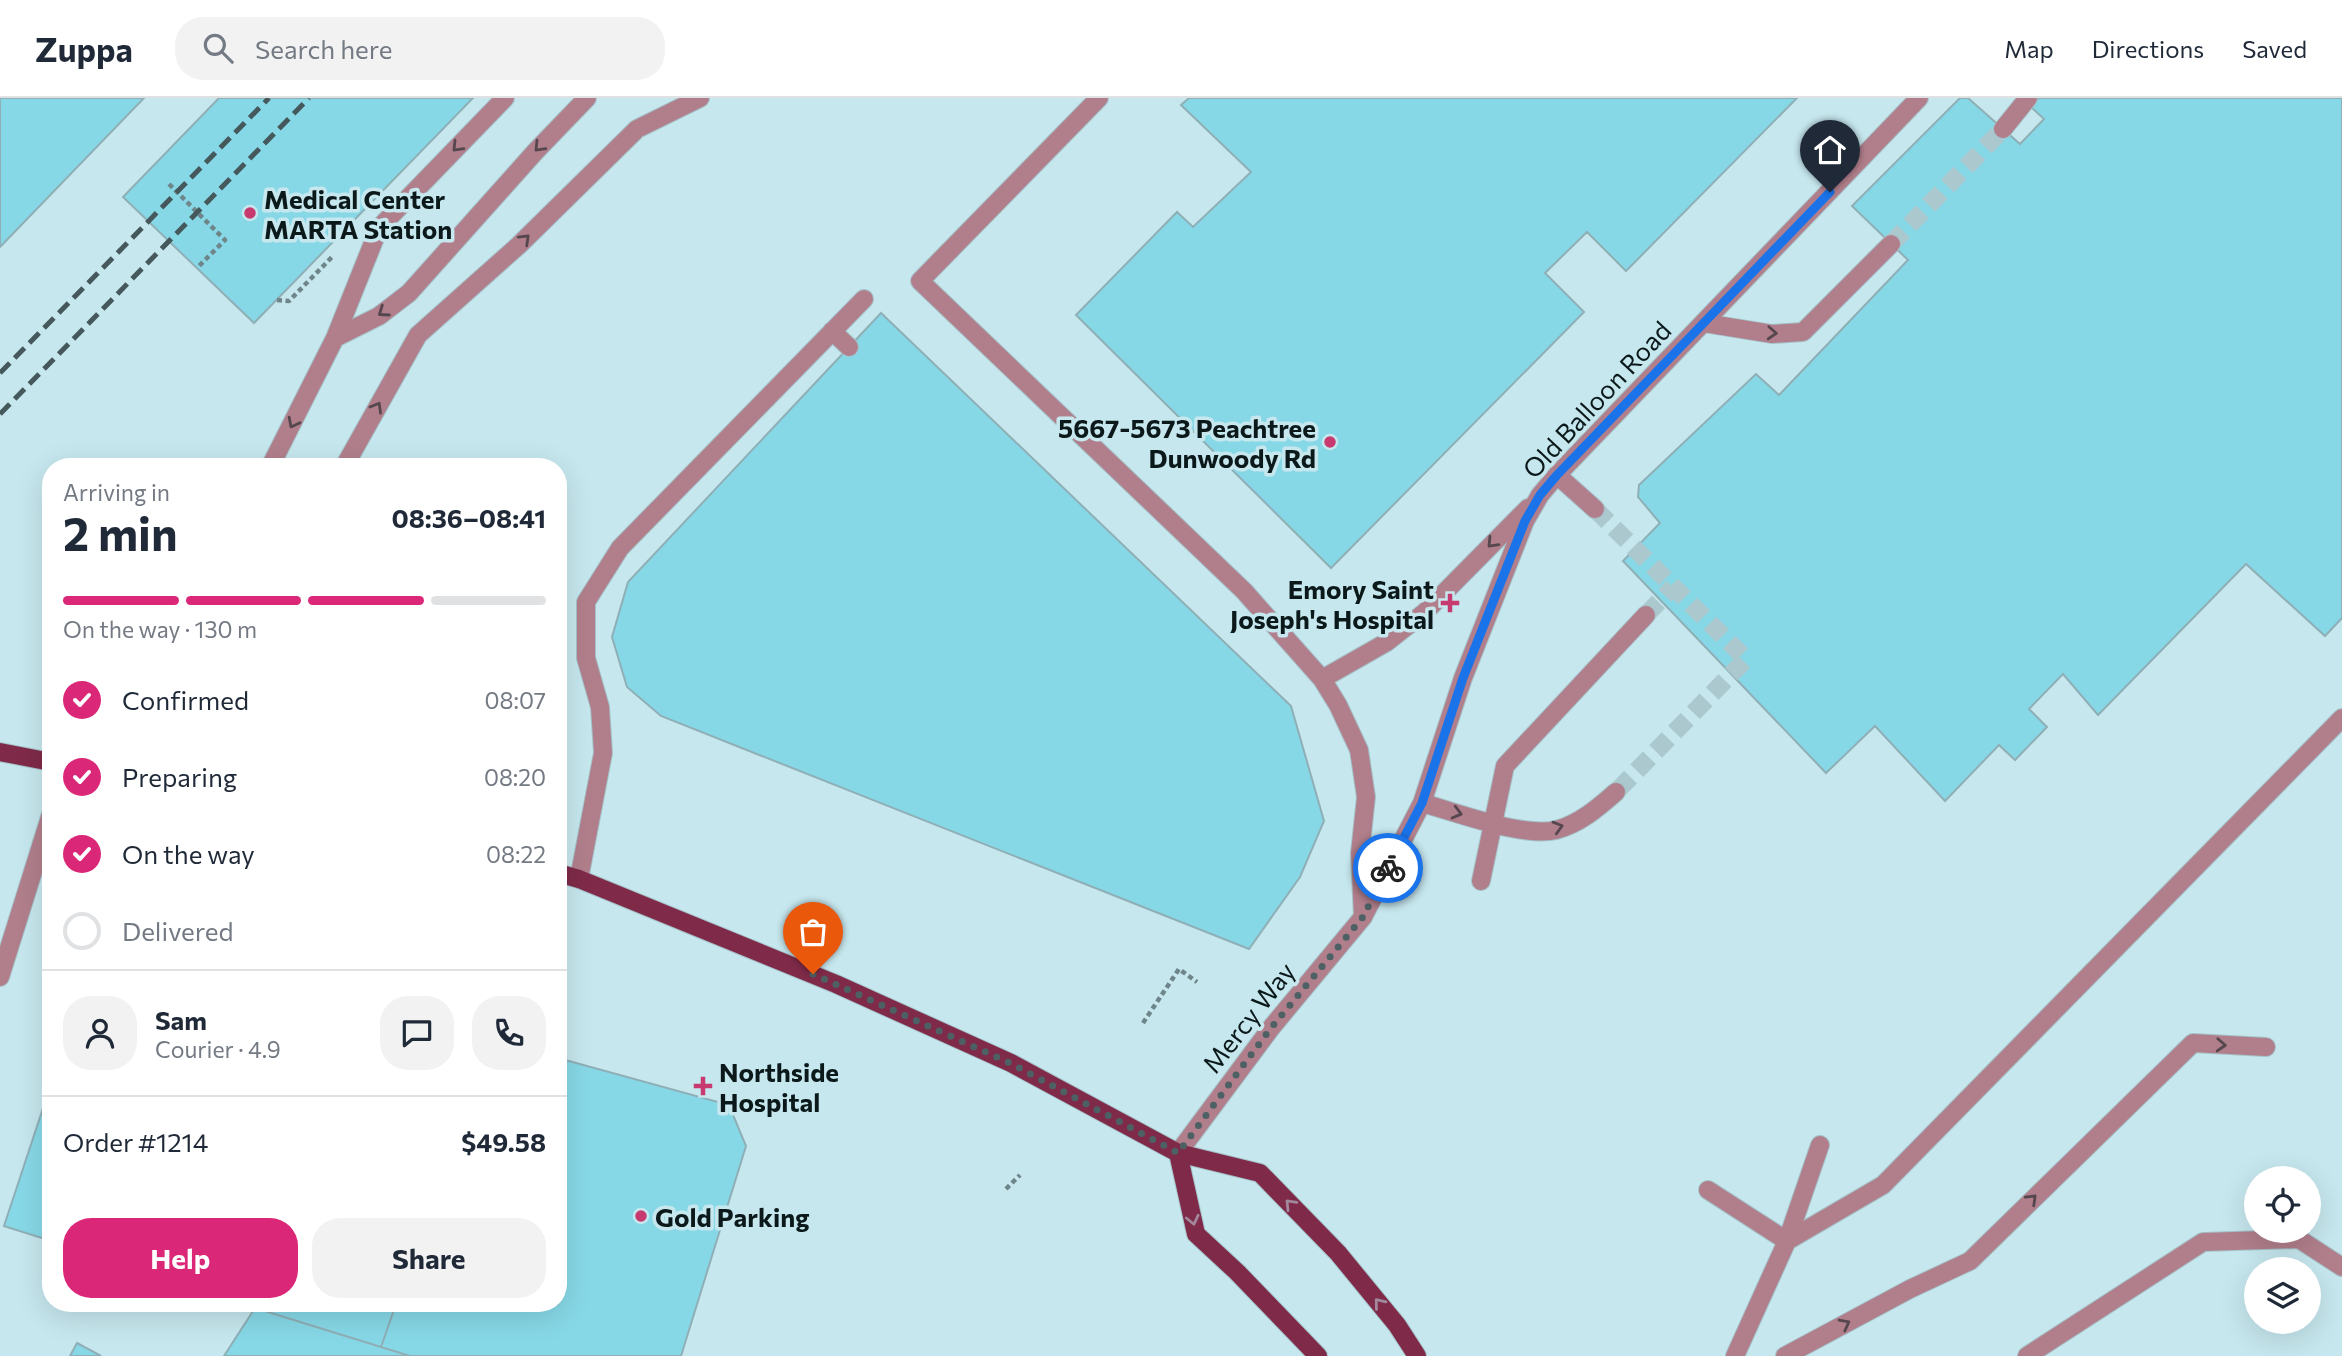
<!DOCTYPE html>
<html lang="en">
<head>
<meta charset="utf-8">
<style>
  body { margin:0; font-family:Commissioner,sans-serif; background:#f2f2f3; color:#1f2937; height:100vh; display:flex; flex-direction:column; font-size:26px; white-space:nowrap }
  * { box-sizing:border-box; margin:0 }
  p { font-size:23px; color:#747a83 }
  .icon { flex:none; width:38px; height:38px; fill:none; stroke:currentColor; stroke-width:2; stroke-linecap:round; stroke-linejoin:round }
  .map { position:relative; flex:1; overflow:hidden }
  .side { position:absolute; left:42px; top:360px; width:525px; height:854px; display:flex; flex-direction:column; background:#fff; border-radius:28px; box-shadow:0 7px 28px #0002 }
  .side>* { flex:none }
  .controls { position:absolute; left:2244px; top:1068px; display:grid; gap:14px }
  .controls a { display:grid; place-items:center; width:77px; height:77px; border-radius:50%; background:#fff; box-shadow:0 7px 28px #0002; font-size:35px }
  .pin { position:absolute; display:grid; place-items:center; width:60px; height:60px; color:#fff; margin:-72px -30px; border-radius:50% 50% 50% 0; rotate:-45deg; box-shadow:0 0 7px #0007 }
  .pin .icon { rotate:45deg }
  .courier { position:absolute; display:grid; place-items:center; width:70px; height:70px; margin:-35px; border:5px solid #1a73e8; border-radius:50%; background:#fff; color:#222; box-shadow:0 2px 9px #0007 }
  .overview em { font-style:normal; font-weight:700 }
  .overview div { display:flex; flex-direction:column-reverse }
  .overview { display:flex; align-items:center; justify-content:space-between; height:119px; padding:0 21px }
  h1 { font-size:46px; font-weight:700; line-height:52px }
  .bar { display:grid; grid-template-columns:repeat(4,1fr); gap:10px 7px; align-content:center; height:84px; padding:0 21px }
  .bar i { height:9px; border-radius:5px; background:#e0e1e3 }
  .bar .current { background:#db2777 }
  .bar p { grid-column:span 4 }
  .line { display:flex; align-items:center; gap:18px; padding:0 21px; border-top:2px solid #e0e1e3 }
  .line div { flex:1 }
  .round { display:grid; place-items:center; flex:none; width:74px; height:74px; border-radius:28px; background:#f2f2f3 }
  ol { padding:0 21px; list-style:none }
  li { display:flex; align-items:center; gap:21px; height:77px }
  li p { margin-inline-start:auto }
  li .icon { padding:7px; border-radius:50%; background:#db2777; color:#fff; stroke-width:4 }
  li:last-child { color:#747a83 }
  li i { width:38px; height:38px; border:4px solid #e0e1e3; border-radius:50% }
  .button { display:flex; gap:14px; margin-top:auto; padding:14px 21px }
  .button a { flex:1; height:80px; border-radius:28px; background:#db2777; color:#fff; font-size:28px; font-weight:700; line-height:80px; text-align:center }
  .button a+a { background:#f2f2f3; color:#1f2937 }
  header { display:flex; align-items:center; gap:42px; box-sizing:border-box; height:98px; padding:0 35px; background:#fff; border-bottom:2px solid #e0e1e3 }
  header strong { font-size:33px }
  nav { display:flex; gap:38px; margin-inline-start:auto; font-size:24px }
  .search { width:490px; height:63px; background:#f2f2f3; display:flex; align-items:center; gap:18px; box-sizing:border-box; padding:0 24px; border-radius:28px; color:#747a83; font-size:26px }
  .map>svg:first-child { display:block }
</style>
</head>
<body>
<header>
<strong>Zuppa</strong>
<div class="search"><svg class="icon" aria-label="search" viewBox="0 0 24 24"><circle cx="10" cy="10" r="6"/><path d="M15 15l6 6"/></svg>Search here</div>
<nav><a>Map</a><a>Directions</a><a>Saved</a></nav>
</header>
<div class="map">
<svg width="2342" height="1258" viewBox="0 0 2342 1258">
  <rect width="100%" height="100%" fill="#c6e7ee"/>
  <path fill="#87d8e7" stroke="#8fafb6" stroke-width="2" d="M 0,0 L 144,0 L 0,149 Z
    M 219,0 L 473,0 L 254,225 L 123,99 Z
    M 1189,0 L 1797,0 L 1626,173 L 1587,134 L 1545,175 L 1584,214 L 1331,470 L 1076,217 L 1177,114 L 1193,129 L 1251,74 L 1181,7 Z
    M 1960,0 L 1968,0 L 2020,46 L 2044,21 L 2030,8 L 2039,0 L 2342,0 L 2342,520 L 2325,538 L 2246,466 L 2098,617 L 2063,576 L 2029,611 L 2047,629 L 2015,662 L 1999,647 L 1945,703 L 1875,628 L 1826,675 L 1623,463 L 1660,425 L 1638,399 L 1639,387 L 1756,276 L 1779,297 L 1908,162 L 1852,108 Z
    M 881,215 L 1291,608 L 1324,723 L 1300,779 L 1249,851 L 661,618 L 627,589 L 612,539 L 628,484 Z
    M 558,960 L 729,1007 L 746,1048 L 681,1258 L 410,1258 L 381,1249 L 396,1206 L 558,1206 Z
    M 51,986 L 51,1143 L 4,1128 Z
    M 242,1206 L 396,1206 L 381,1249 Z
    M 255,1210 L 381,1249 L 410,1258 L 224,1258 Z
    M 77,1245 L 101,1258 L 70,1258 Z"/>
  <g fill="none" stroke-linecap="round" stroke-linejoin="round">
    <path stroke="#aac8ce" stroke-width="18" stroke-dasharray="18 9" stroke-linecap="butt" d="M 1891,146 L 2003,31
      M 1595,411 L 1746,561 L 1616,694
      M 1646,517 L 1673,489"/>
    <defs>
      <path id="minor" d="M 1099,0 L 920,183 L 1244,493 L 1322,581 L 1338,607 L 1359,652 L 1366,699 L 1360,755 L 1363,819
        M 2003,31 L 2028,0
        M 1704,225 L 1772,236 L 1803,234 L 1891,146
        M 832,233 L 849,249
        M 335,240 L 379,218 L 409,195 L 535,54 L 587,0
        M 270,369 L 335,240 L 379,130 L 505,0
        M 344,369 L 418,237 L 519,147 L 637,31 L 700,0
        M 1557,377 L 1595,411
        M 1322,581 L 1387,544 L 1425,514 L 1528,410
        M 1422,705 C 1456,714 1523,740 1556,732 C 1579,726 1598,710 1616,694
        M 579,781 L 603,655 L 600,609 L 586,560 L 586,504 L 620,450 L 864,201
        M 1481,783 L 1505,668 L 1646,517
        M 0,879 L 51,716
        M 1178,1055 L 1271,930 L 1363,819 L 1422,705 L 1463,580 L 1525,423 L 1540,397 L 1557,377 L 1919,0
        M 1708,1092 L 1787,1143
        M 1787,1143 L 1883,1087 L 2342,620
        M 1735,1258 L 1787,1143 L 1820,1047
        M 1785,1258 L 1910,1191 L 1970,1163 L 2193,945 L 2266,949
        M 2027,1258 L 2203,1144 L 2299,1141 L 2342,1169"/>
      <path id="major" d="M 0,654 L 51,664
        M 558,775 L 579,781 L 836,886 L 1011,965 L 1178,1055 L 1260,1075 L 1338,1155 L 1397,1227 L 1417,1258
        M 1178,1055 L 1196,1136 L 1237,1174 L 1318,1258"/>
    </defs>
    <use href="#minor" stroke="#a5c2c8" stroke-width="20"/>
    <use href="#major" stroke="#a5c2c8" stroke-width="20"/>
    <path stroke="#6e868a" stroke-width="4.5" stroke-dasharray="5 3.5" stroke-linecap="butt" d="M 169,86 L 225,142 L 197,170
      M 277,202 L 289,203 L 333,158
      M 1143,925 L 1179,871 L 1197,884
      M 1006,1091 L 1020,1077"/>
    <use href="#minor" stroke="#b17f8c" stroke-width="18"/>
    <use href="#major" stroke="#7f2a49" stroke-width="18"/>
    <path stroke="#45595c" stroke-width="5" stroke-dasharray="14 7" stroke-linecap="butt" d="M 0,275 L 269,0
      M 0,316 L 309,0"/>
  </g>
  <defs><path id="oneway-chevron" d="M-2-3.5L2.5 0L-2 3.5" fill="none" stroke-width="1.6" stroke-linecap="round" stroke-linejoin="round" transform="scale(1.75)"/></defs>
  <g stroke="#56474e">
    <use href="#oneway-chevron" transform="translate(457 49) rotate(134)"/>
    <use href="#oneway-chevron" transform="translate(539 49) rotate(134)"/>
    <use href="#oneway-chevron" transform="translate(525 141) rotate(-44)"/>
    <use href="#oneway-chevron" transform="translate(383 214) rotate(145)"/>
    <use href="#oneway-chevron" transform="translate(1772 235) rotate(3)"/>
    <use href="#oneway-chevron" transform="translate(377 309) rotate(-60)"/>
    <use href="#oneway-chevron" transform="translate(293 325) rotate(117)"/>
    <use href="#oneway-chevron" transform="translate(1492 445) rotate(134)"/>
    <use href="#oneway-chevron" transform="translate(1457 715) rotate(15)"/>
    <use href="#oneway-chevron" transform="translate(1558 729) rotate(-16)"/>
    <use href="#oneway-chevron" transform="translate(2221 947) rotate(3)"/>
    <use href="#oneway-chevron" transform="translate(2032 1101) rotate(-44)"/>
    <use href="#oneway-chevron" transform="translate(1845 1226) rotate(-28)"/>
  </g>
  <g stroke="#a2889c">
    <use href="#oneway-chevron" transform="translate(1290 1106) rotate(-134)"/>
    <use href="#oneway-chevron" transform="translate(1193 1122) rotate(77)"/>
    <use href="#oneway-chevron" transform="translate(1379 1205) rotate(-129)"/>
  </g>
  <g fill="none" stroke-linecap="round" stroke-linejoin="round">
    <path stroke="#4d6165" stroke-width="7" stroke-dasharray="0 12.6" d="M 813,876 L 1010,965 L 1178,1055 L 1271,930 L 1363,819 L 1388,770"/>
    <path stroke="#1a73e8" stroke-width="9" d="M 1388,770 L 1422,705 L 1463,580 L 1525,423 L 1540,397 L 1557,377 L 1830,94"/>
  </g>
  <g fill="#c63a70" stroke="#c6e7ee" stroke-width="2.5">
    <circle cx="250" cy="115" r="7"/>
    <circle cx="1330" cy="344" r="7"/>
    <path d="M1446.5 494.5h7v7h7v7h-7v7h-7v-7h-7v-7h7z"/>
    <path d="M699.5 977.5h7v7h7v7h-7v7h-7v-7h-7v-7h7z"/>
    <circle cx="641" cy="1118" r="7"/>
  </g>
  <g text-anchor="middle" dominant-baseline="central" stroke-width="7" stroke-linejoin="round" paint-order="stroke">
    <g font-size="26" font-weight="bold" fill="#0c191b" stroke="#c6e7ee" text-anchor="start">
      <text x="264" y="100">Medical Center<tspan x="264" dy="30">MARTA Station</tspan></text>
      <text x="1316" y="329" text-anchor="end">5667-5673 Peachtree<tspan x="1316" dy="30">Dunwoody Rd</tspan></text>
      <text x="1434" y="490" text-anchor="end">Emory Saint<tspan x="1434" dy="30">Joseph's Hospital</tspan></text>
      <text x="719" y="973">Northside<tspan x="719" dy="30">Hospital</tspan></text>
      <text x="655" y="1118">Gold Parking</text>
    </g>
    <g font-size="26" fill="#0c191b" stroke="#c6e7ee">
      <text transform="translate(1596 301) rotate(-47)">Old Balloon Road</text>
      <text transform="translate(1248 919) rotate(-52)">Mercy Way</text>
    </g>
  </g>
</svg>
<div class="controls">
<a><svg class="icon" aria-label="locate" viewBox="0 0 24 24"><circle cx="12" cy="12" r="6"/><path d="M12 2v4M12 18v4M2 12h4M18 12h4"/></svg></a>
<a><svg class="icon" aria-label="layers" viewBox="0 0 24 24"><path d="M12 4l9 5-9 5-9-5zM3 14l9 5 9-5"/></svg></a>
</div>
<div class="pin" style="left:813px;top:876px;background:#ea580c"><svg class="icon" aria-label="bag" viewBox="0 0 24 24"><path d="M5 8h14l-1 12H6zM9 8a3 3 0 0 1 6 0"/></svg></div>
<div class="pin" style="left:1830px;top:94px;background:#1f2937"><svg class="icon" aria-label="home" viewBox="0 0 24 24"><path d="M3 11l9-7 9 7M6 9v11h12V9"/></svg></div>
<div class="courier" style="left:1388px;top:770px"><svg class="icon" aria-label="bike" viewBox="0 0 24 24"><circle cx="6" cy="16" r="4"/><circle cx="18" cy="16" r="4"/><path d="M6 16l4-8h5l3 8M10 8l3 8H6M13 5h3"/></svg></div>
<section class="side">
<div class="overview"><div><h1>2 min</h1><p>Arriving in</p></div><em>08:36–08:41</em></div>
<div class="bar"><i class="current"></i><i class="current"></i><i class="current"></i><i></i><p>On the way · 130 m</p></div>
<ol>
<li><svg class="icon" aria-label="check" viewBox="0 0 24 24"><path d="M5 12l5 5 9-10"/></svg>Confirmed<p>08:07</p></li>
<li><svg class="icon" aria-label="check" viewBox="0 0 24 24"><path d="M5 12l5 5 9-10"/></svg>Preparing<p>08:20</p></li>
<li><svg class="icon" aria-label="check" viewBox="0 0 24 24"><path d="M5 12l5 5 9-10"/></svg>On the way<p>08:22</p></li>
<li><i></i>Delivered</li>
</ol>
<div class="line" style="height:126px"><a class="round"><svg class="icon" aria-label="person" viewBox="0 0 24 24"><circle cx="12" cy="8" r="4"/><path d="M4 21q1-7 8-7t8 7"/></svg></a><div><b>Sam</b><p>Courier · 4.9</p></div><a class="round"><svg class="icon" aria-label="chat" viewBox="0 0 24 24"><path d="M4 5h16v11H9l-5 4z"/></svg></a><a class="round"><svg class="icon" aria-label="phone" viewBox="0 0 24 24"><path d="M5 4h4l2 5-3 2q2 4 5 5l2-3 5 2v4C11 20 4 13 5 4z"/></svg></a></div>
<div class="line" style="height:91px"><div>Order #1214</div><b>$49.58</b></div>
<div class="button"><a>Help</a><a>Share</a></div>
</section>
</div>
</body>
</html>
